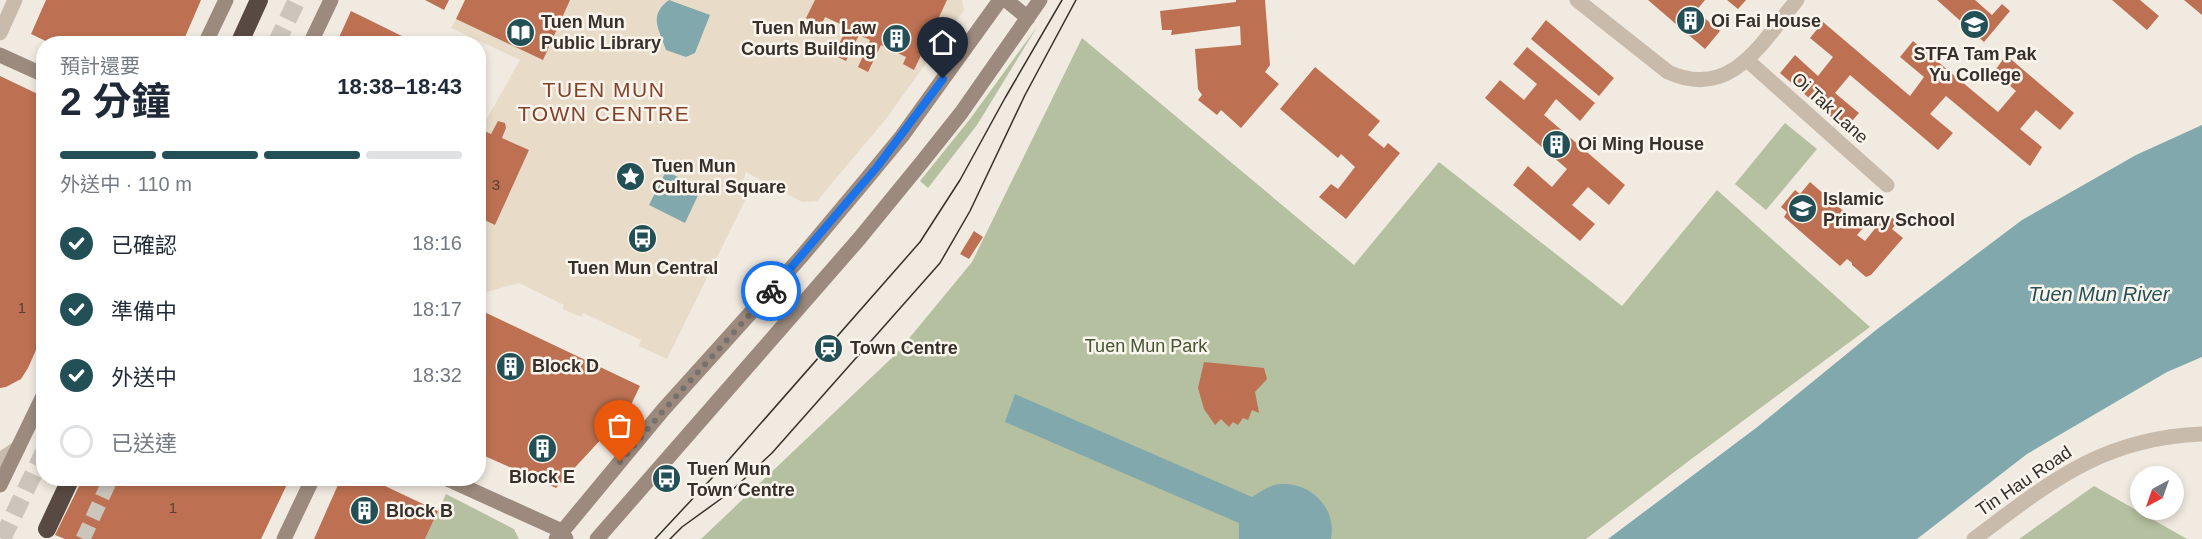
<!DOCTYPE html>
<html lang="zh-TW">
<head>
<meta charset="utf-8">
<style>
  body { margin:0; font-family:Arial,"Noto Sans TC",sans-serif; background:#f2f2f3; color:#1f2937; height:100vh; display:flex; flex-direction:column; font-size:22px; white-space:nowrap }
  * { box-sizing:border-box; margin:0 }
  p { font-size:20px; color:#747a83 }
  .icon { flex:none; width:33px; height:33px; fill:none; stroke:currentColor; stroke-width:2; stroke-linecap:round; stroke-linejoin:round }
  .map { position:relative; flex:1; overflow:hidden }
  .side { position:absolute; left:36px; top:36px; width:450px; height:450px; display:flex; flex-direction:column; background:#fff; border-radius:24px; box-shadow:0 3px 9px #0003 }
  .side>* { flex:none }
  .needle { width:39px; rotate:220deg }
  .fabs { position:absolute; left:2130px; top:466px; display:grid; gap:12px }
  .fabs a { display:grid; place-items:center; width:54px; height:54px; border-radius:50%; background:#fff; box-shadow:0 3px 9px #0003; font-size:30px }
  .pin { position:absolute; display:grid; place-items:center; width:51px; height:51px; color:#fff; margin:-62px -26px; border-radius:50% 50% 50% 0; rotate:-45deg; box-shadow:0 0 6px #0007 }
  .pin .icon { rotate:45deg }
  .courier { position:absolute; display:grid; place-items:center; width:60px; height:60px; margin:-30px; border:4px solid #1a73e8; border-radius:50%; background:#fff; color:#222; box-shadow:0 2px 8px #0007 }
  .summary em { font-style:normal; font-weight:700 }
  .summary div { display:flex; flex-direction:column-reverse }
  .summary { display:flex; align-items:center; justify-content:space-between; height:102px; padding:0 24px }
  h1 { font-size:39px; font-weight:700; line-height:45px }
  .bar { display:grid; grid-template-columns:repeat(4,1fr); gap:9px 6px; align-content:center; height:72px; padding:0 24px }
  .bar i { height:8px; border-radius:4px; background:#e0e1e3 }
  .bar .active { background:#235056 }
  .bar p { grid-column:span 4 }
  ol { padding:0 24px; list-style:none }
  li { display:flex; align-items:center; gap:18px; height:66px }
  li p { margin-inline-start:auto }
  li .icon { padding:6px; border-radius:50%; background:#235056; color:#fff; stroke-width:4 }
  li:last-child { color:#747a83 }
  li i { width:33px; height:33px; border:3px solid #e0e1e3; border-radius:50% }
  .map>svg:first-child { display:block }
</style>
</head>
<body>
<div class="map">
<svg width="2202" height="539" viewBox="0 0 2202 539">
  <rect width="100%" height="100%" fill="#f1eae0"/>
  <path fill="#b4c0a0" d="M 1037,27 L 977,125 L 928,188 L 920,181 L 970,119 Z
    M 1082,38 L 1354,265 L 1439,162 L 1622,306 L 1717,190 L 1870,327 L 1690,460 L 1586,539 L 701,539 L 897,353 L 972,262 Z
    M 1785,123 L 1817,149 L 1766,210 L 1735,184 Z
    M 2094,486 L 2187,539 L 2019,539 Z
    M 446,494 L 514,529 L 519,539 L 425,539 Z"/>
  <path fill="#e8dbc8" d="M 569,0 L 962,0 L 964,10 L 886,119 L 817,201 L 802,202 L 746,172 L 743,181 L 752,186 L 667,359 L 639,346 L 641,340 L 583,313 L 581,317 L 563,309 L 564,305 L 519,283 L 479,294 L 479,217 L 495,225 L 529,150 L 502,138 L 506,128 L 505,123 L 498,122 L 491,134 L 481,129 L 520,60 L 451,28 L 456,19 L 539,58 Z"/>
  <path fill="#81a8ac" d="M 669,0 L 710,15 L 695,53 L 686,57 L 666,50 C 659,29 648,16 669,0 Z
    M 2202,125 L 2202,357 L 2167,372 L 2027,454 L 1917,539 L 1608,539 L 1756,428 L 1876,330 L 2022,220 L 2136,155 Z
    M 666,171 L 701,189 L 685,223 L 649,205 Z
    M 1015,394 L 1252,497 C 1262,491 1271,484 1282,484 C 1312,483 1337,509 1331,539 L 1239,539 L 1239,523 L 1005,422 Z"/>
  <path fill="#bd7152" d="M 46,0 L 201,0 L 182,44 L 52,44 L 31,34 Z
    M 425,0 L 449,0 L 444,10 Z
    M 465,0 L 570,0 L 543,60 L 456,19 Z
    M 815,0 L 947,0 L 914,70 L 903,64 L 906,57 L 881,45 L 868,72 L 858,67 L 870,40 L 859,35 L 846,61 L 834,55 L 847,27 L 825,17 L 821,26 L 806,18 Z
    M 1236,0 L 1265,0 L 1270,65 L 1265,72 L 1279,84 L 1241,128 L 1221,110 L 1217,115 L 1198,100 L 1202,95 L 1198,89 L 1195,49 L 1241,45 L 1240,26 L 1171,35 L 1172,30 L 1162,30 L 1160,11 L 1236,2 Z
    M 1648,0 L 1705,0 L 1696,11 L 1720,31 L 1705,49 Z
    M 1727,0 L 1746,0 L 1738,9 Z
    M 1937,0 L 1975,0 L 1992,15 L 2002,4 L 2010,11 L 1984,42 Z
    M 2112,0 L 2140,0 L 2159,16 L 2147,30 Z
    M 2184,0 L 2202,0 L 2202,15 Z
    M 351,11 L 412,41 L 410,44 L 336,44 Z
    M 1546,20 L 1614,78 L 1599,96 L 1531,39 Z
    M 1823,22 L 1910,96 L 1924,77 L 1900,57 L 1913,41 L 1998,112 L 2016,91 L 1994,72 L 2006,55 L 2074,113 L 2060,130 L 2036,110 L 2020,129 L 2042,147 L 2030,166 L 1946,96 L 1930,114 L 1953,133 L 1938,150 L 1850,75 L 1835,93 L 1859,113 L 1845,129 L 1780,73 L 1795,55 L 1818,76 L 1833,57 L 1810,38 Z
    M 1527,47 L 1595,103 L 1580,121 L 1556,99 L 1544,115 L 1625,185 L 1609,205 L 1588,187 L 1572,205 L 1595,224 L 1580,241 L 1513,185 L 1528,166 L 1552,187 L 1567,169 L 1485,98 L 1500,80 L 1524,100 L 1537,84 L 1513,64 Z
    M 1315,67 L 1380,121 L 1368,135 L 1384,148 L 1388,143 L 1400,153 L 1346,219 L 1319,197 L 1331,184 L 1338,189 L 1355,167 L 1341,154 L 1338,158 L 1280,109 Z
    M 0,76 L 44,97 L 44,353 L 36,350 L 28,368 L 21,379 L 6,387 L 0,388 Z
    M 498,121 L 505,123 L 506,128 L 502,138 L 529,150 L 495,225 L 478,217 L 478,128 L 491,134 Z
    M 1810,182 L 1863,228 L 1857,235 L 1865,241 L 1886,215 L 1893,218 L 1896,224 L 1892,229 L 1903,238 L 1871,275 L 1866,277 L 1852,265 L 1852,263 L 1847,259 L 1840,266 L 1784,217 L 1787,212 L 1781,207 L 1795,190 L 1800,194 Z
    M 974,231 L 983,237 L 969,259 L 960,254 Z
    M 478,309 L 640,386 L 629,409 L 556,488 L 478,453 Z
    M 1204,362 L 1264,368 L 1267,379 L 1255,392 L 1259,413 L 1252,410 L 1248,420 L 1243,418 L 1238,425 L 1233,422 L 1229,427 L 1221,419 L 1215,425 L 1204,409 L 1198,388 Z
    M 83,478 L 290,478 L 261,539 L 65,539 L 55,535 Z
    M 341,478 L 368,478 L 438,511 L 425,539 L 314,539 Z"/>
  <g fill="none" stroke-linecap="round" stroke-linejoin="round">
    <path stroke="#ccc5bc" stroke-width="15" stroke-dasharray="15 8" stroke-linecap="butt" d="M 83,539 L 111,478"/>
    <path stroke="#ccc5bc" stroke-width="18" stroke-dasharray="18 9" stroke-linecap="butt" d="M 276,44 L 297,0
      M 2,539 L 44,452"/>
    <path stroke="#c9bbac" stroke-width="15" d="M 1577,0 L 1668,72 C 1731,101 1762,42 1797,0
      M 0,33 L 15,0
      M 1747,60 L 1887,185
      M 0,460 L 18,448
      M 1974,539 C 2050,482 2102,438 2202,434"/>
    <path stroke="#9c8a7e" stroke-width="15" d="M 1006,0 L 1028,18
      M 205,44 L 226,0
      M 310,44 L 331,0
      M 0,55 L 44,75
      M 445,478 L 562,531 L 566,539
      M 0,485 L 44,394
      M 284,539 L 313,478
      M 556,539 L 663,410 L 801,257 L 864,182 L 902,136 L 1000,0
      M 597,539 L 859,239 L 922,162 L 961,113 L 1040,0"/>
    <path stroke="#584a42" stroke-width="18" d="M 239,44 L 259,0
      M 47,529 L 71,478"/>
    <path stroke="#372f2a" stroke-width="1.5" d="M 655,539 L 726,463 L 920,242 L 960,180 L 1005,98 L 1062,0
      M 670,539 L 682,527 L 729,493 L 772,453 L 940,263 L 970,211 L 1025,95 L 1076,0"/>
  </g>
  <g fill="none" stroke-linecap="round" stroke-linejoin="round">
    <path stroke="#78706a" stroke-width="6" stroke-dasharray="0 10.8" d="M 620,462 L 663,411 L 771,291"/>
    <path stroke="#1a73e8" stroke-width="8" d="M 771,291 L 877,167 L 943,79"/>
  </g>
  <defs>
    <symbol id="building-disc" viewBox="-11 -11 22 22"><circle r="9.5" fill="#235056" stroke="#f9f4ec"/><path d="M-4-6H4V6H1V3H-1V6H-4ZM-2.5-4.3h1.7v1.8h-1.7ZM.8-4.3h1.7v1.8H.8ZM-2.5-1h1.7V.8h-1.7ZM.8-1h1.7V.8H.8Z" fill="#fff"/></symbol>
    <symbol id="school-disc" viewBox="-11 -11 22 22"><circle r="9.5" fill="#235056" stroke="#f9f4ec"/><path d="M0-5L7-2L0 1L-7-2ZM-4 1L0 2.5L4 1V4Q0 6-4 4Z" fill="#fff"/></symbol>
    <symbol id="library-disc" viewBox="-11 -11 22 22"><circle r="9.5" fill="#235056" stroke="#f9f4ec"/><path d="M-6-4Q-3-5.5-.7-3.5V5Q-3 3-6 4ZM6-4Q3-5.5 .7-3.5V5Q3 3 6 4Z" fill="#fff"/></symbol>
    <symbol id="sight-disc" viewBox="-11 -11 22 22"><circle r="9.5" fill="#235056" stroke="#f9f4ec"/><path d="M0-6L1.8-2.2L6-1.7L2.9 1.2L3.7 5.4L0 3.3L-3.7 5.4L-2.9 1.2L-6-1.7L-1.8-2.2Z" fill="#fff"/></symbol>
    <symbol id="bus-disc" viewBox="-11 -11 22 22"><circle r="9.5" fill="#235056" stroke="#f9f4ec"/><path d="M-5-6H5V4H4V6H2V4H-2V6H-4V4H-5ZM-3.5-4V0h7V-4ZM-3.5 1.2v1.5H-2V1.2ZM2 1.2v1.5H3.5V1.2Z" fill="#fff"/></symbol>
    <symbol id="station-disc" viewBox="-11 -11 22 22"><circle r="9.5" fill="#235056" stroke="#f9f4ec"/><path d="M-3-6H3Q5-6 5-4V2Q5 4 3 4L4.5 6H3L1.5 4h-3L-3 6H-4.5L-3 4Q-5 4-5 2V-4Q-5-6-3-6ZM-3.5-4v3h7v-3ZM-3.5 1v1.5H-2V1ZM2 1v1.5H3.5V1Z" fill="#fff"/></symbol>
  </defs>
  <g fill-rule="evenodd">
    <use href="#building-disc" x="1674" y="4" width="33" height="33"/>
    <use href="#school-disc" x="1958" y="8" width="33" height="33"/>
    <use href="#library-disc" x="504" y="16" width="33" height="33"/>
    <use href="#building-disc" x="880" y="22" width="33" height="33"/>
    <use href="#building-disc" x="1540" y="128" width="33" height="33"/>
    <use href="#sight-disc" x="614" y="160" width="33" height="33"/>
    <use href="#school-disc" x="1786" y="192" width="33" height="33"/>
    <use href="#bus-disc" x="626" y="222" width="33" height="33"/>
    <use href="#station-disc" x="812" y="332" width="33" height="33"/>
    <use href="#building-disc" x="494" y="350" width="33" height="33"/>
    <use href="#building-disc" x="526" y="432" width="33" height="33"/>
    <use href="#bus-disc" x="650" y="462" width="33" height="33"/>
    <use href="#building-disc" x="348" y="494" width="33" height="33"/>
  </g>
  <g text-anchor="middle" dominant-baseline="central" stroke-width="5" stroke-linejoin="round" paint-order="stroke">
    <g font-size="15" fill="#584034">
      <text x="496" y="184">3</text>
      <text x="22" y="307">1</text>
      <text x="173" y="507">1</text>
    </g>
    <g font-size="18" font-weight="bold" fill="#372f2a" stroke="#f9f4ec" text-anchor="start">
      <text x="1711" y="21">Oi Fai House</text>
      <text x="541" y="22">Tuen Mun<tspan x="541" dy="21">Public Library</tspan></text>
      <text x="876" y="28" text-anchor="end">Tuen Mun Law<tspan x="876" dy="21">Courts Building</tspan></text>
      <text x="1975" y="54" text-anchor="middle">STFA Tam Pak<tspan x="1975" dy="21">Yu College</tspan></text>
      <text x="1578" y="144">Oi Ming House</text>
      <text x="652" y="166">Tuen Mun<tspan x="652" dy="21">Cultural Square</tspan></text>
      <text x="1823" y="199">Islamic<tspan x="1823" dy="21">Primary School</tspan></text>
      <text x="643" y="268" text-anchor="middle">Tuen Mun Central</text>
      <text x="850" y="348">Town Centre</text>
      <text x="532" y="366">Block D</text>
      <text x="687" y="469">Tuen Mun<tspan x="687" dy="21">Town Centre</tspan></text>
      <text x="542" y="477" text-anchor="middle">Block E</text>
      <text x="386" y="511">Block B</text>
    </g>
    <g font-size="18" fill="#372f2a" stroke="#f9f4ec">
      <text transform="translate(1830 108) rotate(42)">Oi Tak Lane</text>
      <text transform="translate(2024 481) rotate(-34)">Tin Hau Road</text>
    </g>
    <g font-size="18" fill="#455430" stroke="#f9f4ec">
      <text x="1146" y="346">Tuen Mun Park</text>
    </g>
    <g font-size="20" font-style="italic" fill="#235056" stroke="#f9f4ec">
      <text x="2099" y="294">Tuen Mun River</text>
    </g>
    <g font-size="21" letter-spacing="1.5" fill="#814229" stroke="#f9f4ec">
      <text x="604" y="89">TUEN MUN<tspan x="604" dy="24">TOWN CENTRE</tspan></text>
    </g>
  </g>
</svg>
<div class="fabs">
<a><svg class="needle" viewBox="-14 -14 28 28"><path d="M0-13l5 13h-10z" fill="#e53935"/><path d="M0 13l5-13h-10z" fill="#747a83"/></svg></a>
</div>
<div class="pin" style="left:620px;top:462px;background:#ea580c"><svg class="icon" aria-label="bag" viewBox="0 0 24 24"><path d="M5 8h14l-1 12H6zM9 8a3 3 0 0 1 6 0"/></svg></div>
<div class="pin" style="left:943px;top:79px;background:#1f2937"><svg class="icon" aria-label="home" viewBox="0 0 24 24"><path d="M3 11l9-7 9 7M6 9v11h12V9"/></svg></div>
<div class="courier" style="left:771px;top:291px"><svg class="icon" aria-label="bike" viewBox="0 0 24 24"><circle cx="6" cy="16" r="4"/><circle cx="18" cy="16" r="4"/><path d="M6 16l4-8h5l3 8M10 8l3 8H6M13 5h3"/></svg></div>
<section class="side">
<div class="summary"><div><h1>2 分鐘</h1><p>預計還要</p></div><em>18:38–18:43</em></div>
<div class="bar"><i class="active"></i><i class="active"></i><i class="active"></i><i></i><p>外送中 · 110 m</p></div>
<ol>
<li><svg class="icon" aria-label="check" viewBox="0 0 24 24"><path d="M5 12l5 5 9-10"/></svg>已確認<p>18:16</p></li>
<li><svg class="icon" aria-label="check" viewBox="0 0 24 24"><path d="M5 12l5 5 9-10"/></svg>準備中<p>18:17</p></li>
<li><svg class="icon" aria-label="check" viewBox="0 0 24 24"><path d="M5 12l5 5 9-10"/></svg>外送中<p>18:32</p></li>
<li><i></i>已送達</li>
</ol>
</section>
</div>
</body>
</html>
